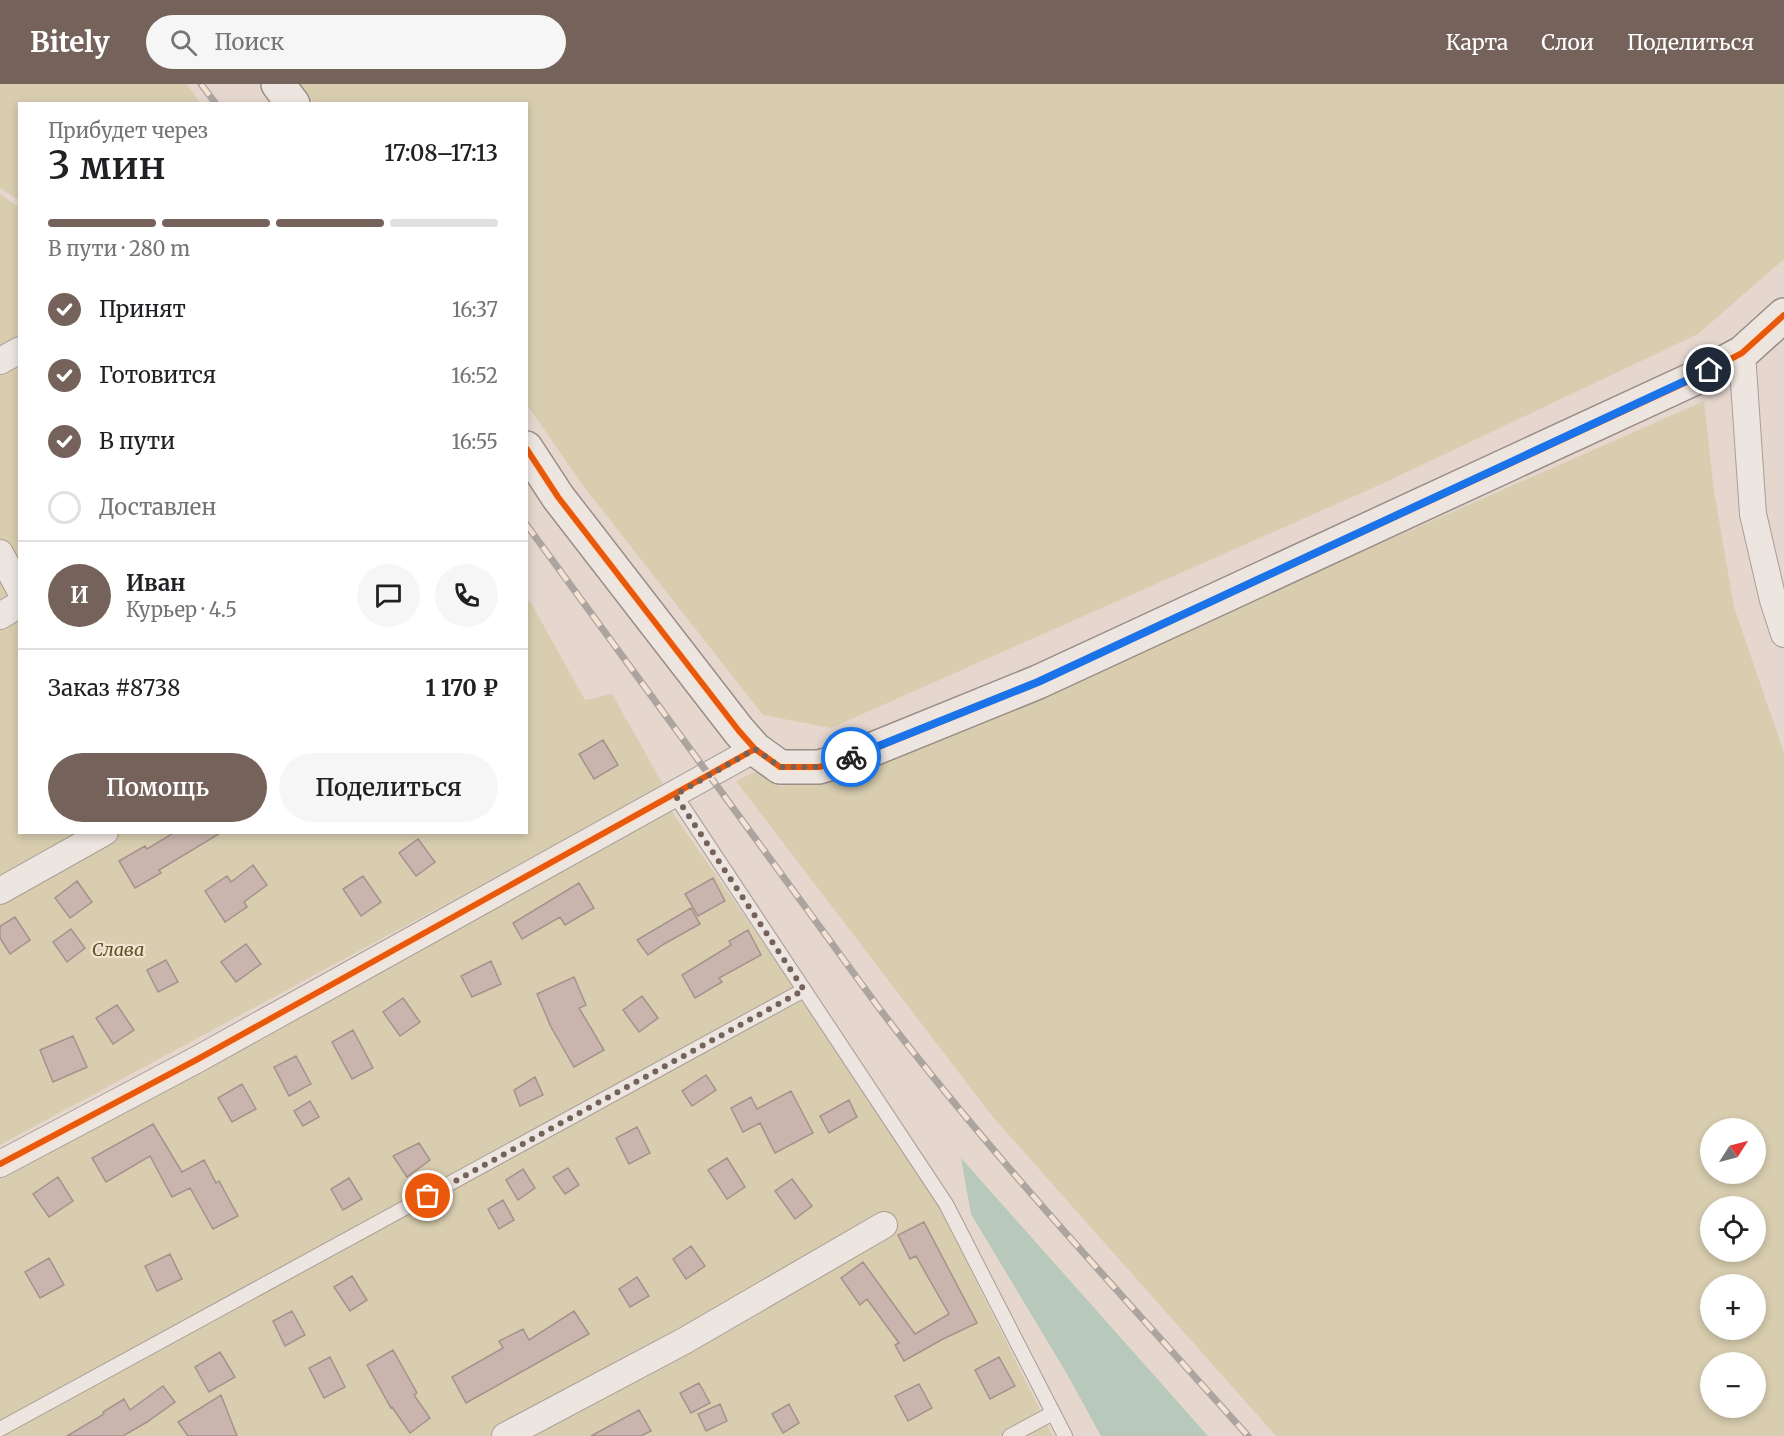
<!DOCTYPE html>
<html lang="ru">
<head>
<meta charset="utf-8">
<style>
  body { margin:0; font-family:Merriweather,serif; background:#f6f6f6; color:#202124; height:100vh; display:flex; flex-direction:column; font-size:22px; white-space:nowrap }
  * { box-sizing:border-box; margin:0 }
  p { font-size:20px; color:#757577 }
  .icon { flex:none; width:33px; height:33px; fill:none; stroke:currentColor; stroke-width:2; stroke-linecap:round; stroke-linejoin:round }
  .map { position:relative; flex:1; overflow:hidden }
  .sheet { position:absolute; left:18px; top:18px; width:510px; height:732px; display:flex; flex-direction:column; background:#fff; border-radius:0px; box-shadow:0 3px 9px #0003 }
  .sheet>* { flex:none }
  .needle { width:39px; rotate:54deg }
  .tools { position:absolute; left:1700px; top:1034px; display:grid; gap:12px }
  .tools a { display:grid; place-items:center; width:66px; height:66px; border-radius:50%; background:#fff; box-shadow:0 3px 9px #0003; font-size:30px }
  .pin { position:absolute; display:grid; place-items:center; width:51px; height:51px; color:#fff; margin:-26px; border:3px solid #fff; border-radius:50%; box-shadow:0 2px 6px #0007 }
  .courier { position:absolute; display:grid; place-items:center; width:60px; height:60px; margin:-30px; border:4px solid #1a73e8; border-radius:50%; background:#fff; color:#222; box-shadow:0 2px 8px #0007 }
  .head em { font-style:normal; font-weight:600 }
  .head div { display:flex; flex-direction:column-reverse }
  .head { display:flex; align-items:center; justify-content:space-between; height:102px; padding:0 30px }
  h1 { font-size:39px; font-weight:600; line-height:45px }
  .bar { display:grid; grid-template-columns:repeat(4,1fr); gap:9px 6px; align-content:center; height:72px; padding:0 30px }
  .bar i { height:8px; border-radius:4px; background:#e0e0e0 }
  .bar .on { background:#75635b }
  .bar p { grid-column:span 4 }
  .line { display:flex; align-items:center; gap:15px; padding:0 30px; border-top:2px solid #e0e0e0 }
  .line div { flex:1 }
  .round { display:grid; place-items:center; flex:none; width:63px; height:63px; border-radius:32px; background:#f6f6f6 }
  ol { padding:0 30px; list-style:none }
  li { display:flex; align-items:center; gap:18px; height:66px }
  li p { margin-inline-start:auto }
  li .icon { padding:6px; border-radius:50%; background:#75635b; color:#fff; stroke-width:4 }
  li:last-child { color:#757577 }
  li i { width:33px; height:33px; border:3px solid #e0e0e0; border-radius:50% }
  .primary-button { display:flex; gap:12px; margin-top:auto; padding:12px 30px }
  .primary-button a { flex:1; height:69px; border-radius:36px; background:#75635b; color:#fff; font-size:24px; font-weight:600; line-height:69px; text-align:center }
  .primary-button a+a { background:#f6f6f6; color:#202124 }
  header { display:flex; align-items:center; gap:36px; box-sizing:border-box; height:84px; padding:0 30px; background:#75635b; color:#fff }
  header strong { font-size:28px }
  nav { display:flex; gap:33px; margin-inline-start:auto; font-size:21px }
  .search { width:420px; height:54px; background:#f6f6f6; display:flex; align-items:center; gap:15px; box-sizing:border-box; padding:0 21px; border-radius:33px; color:#757577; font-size:22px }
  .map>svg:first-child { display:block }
</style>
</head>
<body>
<header>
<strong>Bitely</strong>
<div class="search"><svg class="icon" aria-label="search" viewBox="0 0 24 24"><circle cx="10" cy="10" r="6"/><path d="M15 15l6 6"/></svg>Поиск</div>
<nav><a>Карта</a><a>Слои</a><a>Поделиться</a></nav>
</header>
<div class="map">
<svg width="1784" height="1352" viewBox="0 0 1784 1352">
  <rect width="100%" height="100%" fill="#e5d7cd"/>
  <path fill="#d8cdaf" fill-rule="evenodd" d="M 0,0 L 187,0 L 200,19 L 20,20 L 19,116 L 0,104 Z
    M 300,0 L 1784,0 L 1784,175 L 1698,250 L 1386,398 L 831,644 L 763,631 L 585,404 L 527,321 L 526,20 L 314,19 Z
    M 0,110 L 20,124 L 20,748 L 526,748 L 526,519 L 530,517 L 585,616 L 612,610 L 664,702 L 0,1061 Z
    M 1704,317 L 1714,407 L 1734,523 L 1784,669 L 1784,1352 L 1276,1352 L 992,1032 L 736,697 L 757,687 L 780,702 L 840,698 ZM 1710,1044 L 1755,1044 L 1755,1089 L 1710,1089 ZM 1710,1122 L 1755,1122 L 1755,1167 L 1710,1167 ZM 1710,1200 L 1755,1200 L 1755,1245 L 1710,1245 ZM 1710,1278 L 1755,1278 L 1755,1323 L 1710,1323 Z
    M 667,721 L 917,1079 L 1053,1352 L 0,1352 L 0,1089 Z"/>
  <path fill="#b8c8ba" d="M 961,1074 L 1208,1352 L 1101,1352 L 1067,1290 L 971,1130 Z"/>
  <path fill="#c9b4ae" stroke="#a5928c" stroke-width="1.5" d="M 603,656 L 618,681 L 594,695 L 579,670 Z
    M 175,748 L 222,748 L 159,786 L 161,789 L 135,804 L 119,777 L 145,762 L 147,765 Z
    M 418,755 L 435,778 L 416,792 L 399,769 Z
    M 253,781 L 267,801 L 244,818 L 247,823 L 225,838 L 205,807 L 227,792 L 231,798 Z
    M 363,792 L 381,818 L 361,832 L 343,805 Z
    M 713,794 L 725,817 L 698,832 L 685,810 Z
    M 77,797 L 92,818 L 70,834 L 55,814 Z
    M 579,799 L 594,824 L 565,841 L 560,833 L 522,855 L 513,839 Z
    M 691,824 L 700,840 L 664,860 L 648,871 L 637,856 Z
    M 15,833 L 30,856 L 10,870 L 0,854 L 0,842 Z
    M 71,845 L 85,864 L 67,878 L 53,858 Z
    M 748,846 L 761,871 L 719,894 L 722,898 L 695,914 L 682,891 L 731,861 L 729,857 Z
    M 246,860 L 261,880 L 236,898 L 221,878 Z
    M 166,876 L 178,898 L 158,908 L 147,886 Z
    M 491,877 L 501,900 L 472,913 L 461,892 Z
    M 574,893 L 586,921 L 579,924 L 604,966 L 574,983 L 551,943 L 537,910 Z
    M 642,912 L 658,934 L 639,948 L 623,926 Z
    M 403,914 L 420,938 L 400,952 L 383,928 Z
    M 117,921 L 134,946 L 113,960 L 96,934 Z
    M 353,946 L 373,984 L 352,995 L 332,958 Z
    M 73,952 L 87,983 L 53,998 L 40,966 Z
    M 296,972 L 311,1000 L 289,1012 L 274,983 Z
    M 706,991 L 716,1006 L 692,1022 L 682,1007 Z
    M 535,993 L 543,1011 L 520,1022 L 514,1006 Z
    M 242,1000 L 256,1025 L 232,1038 L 218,1014 Z
    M 791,1007 L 813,1049 L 775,1069 L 760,1039 L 743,1048 L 731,1024 L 751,1013 L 757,1025 Z
    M 849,1016 L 857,1033 L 829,1049 L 820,1032 Z
    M 310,1017 L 319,1033 L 303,1042 L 294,1027 Z
    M 153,1040 L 182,1088 L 204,1076 L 216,1099 L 219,1097 L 238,1132 L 213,1145 L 190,1104 L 172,1113 L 150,1072 L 106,1098 L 92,1074 Z
    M 637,1043 L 650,1069 L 629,1080 L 616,1054 Z
    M 419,1059 L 430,1076 L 407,1093 L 393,1072 Z
    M 727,1074 L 745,1103 L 727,1115 L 708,1086 Z
    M 568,1084 L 579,1101 L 565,1110 L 553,1093 Z
    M 523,1085 L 535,1104 L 518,1116 L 506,1096 Z
    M 58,1093 L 73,1117 L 49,1133 L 33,1110 Z
    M 349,1094 L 362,1115 L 343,1126 L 331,1105 Z
    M 792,1095 L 812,1122 L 795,1135 L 775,1107 Z
    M 503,1116 L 514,1136 L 499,1145 L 488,1125 Z
    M 924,1138 L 977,1239 L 943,1255 L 904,1277 L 895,1261 L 899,1259 L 867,1215 L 860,1221 L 841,1194 L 863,1178 L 915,1250 L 949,1230 L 916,1172 L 910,1175 L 898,1151 Z
    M 691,1162 L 705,1182 L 686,1195 L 673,1175 Z
    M 170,1170 L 182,1195 L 157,1207 L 145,1182 Z
    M 49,1174 L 64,1201 L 40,1214 L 25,1188 Z
    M 352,1192 L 367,1216 L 350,1227 L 334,1203 Z
    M 637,1193 L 649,1212 L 630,1223 L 619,1205 Z
    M 292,1227 L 305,1251 L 285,1262 L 273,1237 Z
    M 574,1227 L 589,1250 L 466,1319 L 452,1293 L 503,1264 L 499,1257 L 523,1245 L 529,1256 Z
    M 393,1266 L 417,1309 L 414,1311 L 430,1334 L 410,1349 L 392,1323 L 391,1324 L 367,1281 Z
    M 220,1268 L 235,1293 L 209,1308 L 195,1283 Z
    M 330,1273 L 345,1303 L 324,1314 L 309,1284 Z
    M 999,1273 L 1015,1302 L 990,1315 L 975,1286 Z
    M 699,1299 L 710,1319 L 691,1329 L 680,1309 Z
    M 919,1300 L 932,1324 L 908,1337 L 895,1312 Z
    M 163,1302 L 175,1318 L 147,1338 L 123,1352 L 67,1352 L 104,1330 L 103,1328 L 124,1315 L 130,1326 Z
    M 221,1311 L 237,1352 L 188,1352 L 178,1338 Z
    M 720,1320 L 727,1337 L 706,1347 L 698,1330 Z
    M 789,1320 L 799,1339 L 783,1349 L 772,1330 Z
    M 639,1326 L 651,1347 L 641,1352 L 591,1352 Z"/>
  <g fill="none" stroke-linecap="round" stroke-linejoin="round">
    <defs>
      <path id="lane" d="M 675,711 L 946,1120 L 1065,1352
        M 0,1345 L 804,906
        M 1010,1352 L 1053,1329"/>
      <path id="street" d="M 1742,269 L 1753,430 L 1773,516 L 1784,550
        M 0,277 L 20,266
        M 0,469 L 20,506
        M 0,532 L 20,520
        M 0,807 L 105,748
        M 0,1080 L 198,975 L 755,665
        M 505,1352 L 684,1257 L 884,1141"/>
      <path id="secondary" d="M 278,0 L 293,20
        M 526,364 L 558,413 L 739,647 L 755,665 L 780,683 L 819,683 L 856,672 L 1038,598 L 1693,295 L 1742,269 L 1784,231"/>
    </defs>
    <use href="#lane" stroke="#aa9d97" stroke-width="16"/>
    <use href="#street" stroke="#aa9d97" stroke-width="28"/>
    <use href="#secondary" stroke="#9a8c86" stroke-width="36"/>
    <use href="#lane" stroke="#ede5df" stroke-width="14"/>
    <use href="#street" stroke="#ede5df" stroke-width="26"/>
    <use href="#secondary" stroke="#ede5df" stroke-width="33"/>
    <defs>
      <path id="rail" d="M 201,0 L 216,20
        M 526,440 L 879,924 C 993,1074 1122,1211 1248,1352"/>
    </defs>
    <use href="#rail" stroke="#aca49f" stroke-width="7"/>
    <use href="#rail" stroke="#f6e2d3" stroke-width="4.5" stroke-dasharray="14" stroke-linecap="butt"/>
    <defs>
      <path id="cycleway" d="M 526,364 L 558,413 L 739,647 L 755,665 L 780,683 L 819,683 L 856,672 L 1038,598 L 1693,295 L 1742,269 L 1784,231
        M 0,1080 L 198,975 L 755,665"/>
    </defs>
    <use href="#cycleway" stroke="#f6e2d3" stroke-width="10"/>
    <use href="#cycleway" stroke="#e8590c" stroke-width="6"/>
  </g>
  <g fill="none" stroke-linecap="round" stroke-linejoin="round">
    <path stroke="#75635b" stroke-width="6" stroke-dasharray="0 10.8" d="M 428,1112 L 804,906 L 675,711 L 755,665 L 780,683 L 819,683 L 851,673"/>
    <path stroke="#1a73e8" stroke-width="8" d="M 851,673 L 1038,598 L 1709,286"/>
  </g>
  <g text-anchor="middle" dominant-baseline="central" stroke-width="4.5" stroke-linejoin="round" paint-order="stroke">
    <g font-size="18" font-style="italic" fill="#565524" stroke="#f6e2d3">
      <text x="118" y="865">Слава</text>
    </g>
  </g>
</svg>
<div class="tools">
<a><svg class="needle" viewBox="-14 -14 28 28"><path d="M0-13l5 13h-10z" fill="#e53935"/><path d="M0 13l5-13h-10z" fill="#757577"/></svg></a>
<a><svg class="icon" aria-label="locate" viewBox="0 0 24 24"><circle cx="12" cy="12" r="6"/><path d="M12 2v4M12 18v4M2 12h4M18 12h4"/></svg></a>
<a>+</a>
<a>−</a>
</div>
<div class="pin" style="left:428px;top:1112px;background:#ea580c"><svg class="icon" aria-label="bag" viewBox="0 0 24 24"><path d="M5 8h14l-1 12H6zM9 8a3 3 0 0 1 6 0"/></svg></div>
<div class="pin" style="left:1709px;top:286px;background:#1f2937"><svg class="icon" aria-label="home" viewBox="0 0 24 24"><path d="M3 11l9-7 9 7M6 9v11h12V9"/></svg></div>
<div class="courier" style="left:851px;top:673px"><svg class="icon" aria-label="bike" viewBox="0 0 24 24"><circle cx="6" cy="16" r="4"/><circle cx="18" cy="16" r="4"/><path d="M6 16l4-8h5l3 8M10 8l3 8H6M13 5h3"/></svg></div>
<section class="sheet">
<div class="head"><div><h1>3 мин</h1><p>Прибудет через</p></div><em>17:08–17:13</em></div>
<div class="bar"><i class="on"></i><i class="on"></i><i class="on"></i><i></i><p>В пути · 280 m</p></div>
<ol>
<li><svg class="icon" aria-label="check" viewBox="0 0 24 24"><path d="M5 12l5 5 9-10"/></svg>Принят<p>16:37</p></li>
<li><svg class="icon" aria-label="check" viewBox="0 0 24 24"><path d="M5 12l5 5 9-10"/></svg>Готовится<p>16:52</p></li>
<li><svg class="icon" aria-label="check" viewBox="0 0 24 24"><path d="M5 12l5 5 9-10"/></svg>В пути<p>16:55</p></li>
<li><i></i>Доставлен</li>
</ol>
<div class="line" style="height:108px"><b class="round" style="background:#75635b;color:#fff">И</b><div><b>Иван</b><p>Курьер · 4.5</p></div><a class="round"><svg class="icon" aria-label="chat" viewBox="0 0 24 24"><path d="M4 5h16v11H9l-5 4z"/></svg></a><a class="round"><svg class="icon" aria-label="phone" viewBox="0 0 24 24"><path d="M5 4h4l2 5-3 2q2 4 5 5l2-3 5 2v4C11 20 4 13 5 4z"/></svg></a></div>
<div class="line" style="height:78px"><div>Заказ #8738</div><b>1 170 ₽</b></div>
<div class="primary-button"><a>Помощь</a><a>Поделиться</a></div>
</section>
</div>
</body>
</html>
